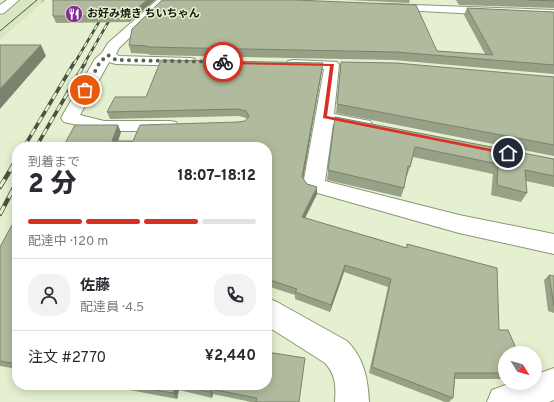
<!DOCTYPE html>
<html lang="ja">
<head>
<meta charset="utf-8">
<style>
  body { margin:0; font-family:Overpass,"Noto Sans JP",sans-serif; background:#f2f2f3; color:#2b2b33; height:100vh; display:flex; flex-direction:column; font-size:15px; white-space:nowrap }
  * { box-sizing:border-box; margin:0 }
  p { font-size:13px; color:#7c7c81 }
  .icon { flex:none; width:22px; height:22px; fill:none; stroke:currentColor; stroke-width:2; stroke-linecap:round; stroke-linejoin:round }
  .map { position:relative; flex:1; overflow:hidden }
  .side { position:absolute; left:12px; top:142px; width:260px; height:248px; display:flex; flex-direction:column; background:#fff; border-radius:16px; box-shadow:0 2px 10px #0003 }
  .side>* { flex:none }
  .needle { width:26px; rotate:127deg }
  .controls { position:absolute; left:498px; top:346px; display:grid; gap:8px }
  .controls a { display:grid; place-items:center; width:44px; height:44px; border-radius:50%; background:#fff; box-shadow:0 2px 10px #0003; font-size:20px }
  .pin { position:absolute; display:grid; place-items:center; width:34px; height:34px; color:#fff; margin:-17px; border:2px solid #fff; border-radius:50%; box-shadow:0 1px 4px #0007 }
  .courier { position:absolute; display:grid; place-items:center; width:40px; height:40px; margin:-20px; border:3px solid #d93025; border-radius:50%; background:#fff; color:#222; box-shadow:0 1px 5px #0007 }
  .overview em { font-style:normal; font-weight:800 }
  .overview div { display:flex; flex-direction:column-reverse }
  .overview { display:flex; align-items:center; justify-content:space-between; height:68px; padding:0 16px }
  h1 { font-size:26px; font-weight:800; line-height:30px }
  .bar { display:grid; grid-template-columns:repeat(4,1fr); gap:6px 4px; align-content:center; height:48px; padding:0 16px }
  .bar i { height:5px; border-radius:3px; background:#e1e1e2 }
  .bar .on { background:#d93025 }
  .bar p { grid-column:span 4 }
  .line { display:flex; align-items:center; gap:10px; padding:0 16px; border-top:1px solid #e1e1e2 }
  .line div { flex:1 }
  .round { display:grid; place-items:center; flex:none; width:42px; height:42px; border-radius:16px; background:#f2f2f3 }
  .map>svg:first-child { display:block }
</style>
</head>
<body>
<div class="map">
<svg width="554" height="402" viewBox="0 0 554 402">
  <rect width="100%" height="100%" fill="#e4f0cf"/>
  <path fill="#d8e7bf" d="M 22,0 L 45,0 L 0,40 L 0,18 Z"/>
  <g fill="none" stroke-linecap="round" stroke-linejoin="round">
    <defs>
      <path id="minor" d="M 7,0 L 19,0 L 4,13 L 0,14 L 0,5 Z
        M 157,0 L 168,0 L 119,48 L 116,54 L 119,56 L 190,58 L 195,59 L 197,62 L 195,65 L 190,66 L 116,64 L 109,62 L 80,115 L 104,121 L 170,121 L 176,122 L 179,126 L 176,130 L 170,131 L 104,131 L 64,122 L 61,118 L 95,59 L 102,53 L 108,43 Z
        M 387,4 L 554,10 L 554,18 L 383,9 L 381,7 Z
        M 293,60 L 337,62 L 339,65 L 334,114 L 370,121 L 373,125 L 370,129 L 364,130 L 333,124 L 325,181 L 459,215 L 554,234 L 554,254 L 459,233 L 307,190 L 303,185 L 324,69 L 288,67 L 286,64 L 288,61 Z
        M 267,298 L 277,302 L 347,341 C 364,358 368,379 369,402 L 335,402 C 336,386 336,375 325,363 L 267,326 Z
        M 554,368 L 554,400 L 549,402 L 487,402 L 492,390 L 511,383 L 535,383 L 535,375 Z"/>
    </defs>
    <use href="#minor" stroke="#8c9779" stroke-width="2"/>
    <path stroke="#939b83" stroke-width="1.5" stroke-dasharray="1 1" stroke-linecap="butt" d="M 42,2 L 44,0"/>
    <use href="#minor" fill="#fff" fill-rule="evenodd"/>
    <path stroke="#4b5240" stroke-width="1" d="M 0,31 L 37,0"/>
    <defs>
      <path id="rail-far2" d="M 74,64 L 112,0
        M 84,64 L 121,0"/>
      <path id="rail-far1" d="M 24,147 L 74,63
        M 36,147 L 85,63"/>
      <path id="rail" d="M 0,187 L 17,159
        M 0,214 L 17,182"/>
    </defs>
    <use href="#rail-far2" stroke="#4b5240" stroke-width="2.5"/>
    <use href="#rail-far1" stroke="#4b5240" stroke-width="3.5"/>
    <use href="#rail" stroke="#4b5240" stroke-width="4.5"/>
    <use href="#rail-far2" stroke="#e4f0cf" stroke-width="1.5" stroke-dasharray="5" stroke-linecap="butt"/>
    <use href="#rail-far1" stroke="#e4f0cf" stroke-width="2.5" stroke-dasharray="7" stroke-linecap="butt"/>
    <use href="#rail" stroke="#e4f0cf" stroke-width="3" stroke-dasharray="9" stroke-linecap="butt"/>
  </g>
  <path fill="#96a186" d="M 155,0 L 129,22 L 56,23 L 53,16 Z
    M 348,0 L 410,0 L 409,3 Z
    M 456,0 L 554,0 L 554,8 L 459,5 Z
    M 467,8 L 554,12 L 554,74 L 394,60 L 149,55 L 149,54 L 131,53 L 129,45 L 437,51 L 485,54 L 464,15 Z
    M 341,62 L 554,77 L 554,156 L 336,113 Z
    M 322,70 L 303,178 L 307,184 L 317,187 L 317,194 L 305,218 L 406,248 L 407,244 L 499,330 L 505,353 L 505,379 L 455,379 L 453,398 L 449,402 L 445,402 L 369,373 L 388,287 L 344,272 L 330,312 L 295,299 L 295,295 L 267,286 L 267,147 L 63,147 L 121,132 L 118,141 L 133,141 L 245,121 L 247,119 L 246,118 L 239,116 L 110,119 L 107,112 L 146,97 Z
    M 335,117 L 554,159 L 554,187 L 526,181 L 527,193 L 521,202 L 491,195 L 493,174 L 413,157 L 410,167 L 407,176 L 406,176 L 404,188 L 401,197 L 327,180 Z
    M 17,216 L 17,369 L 0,366 L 0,247 Z
    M 549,275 L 554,276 L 554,313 L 548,311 L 544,280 Z
    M 93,385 L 267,385 L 299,402 L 251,402 L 213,394 L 212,398 L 179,390 L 177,399 L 114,387 L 113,389 Z"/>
  <path fill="#7a836d" d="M 147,0 L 155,0 L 129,22 L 128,16 Z
    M 41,45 L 46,56 L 0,109 L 0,89 Z
    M 323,63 L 322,70 L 302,185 L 302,177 Z
    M 118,125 L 121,132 L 116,147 L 112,141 Z
    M 317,187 L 317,194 L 302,224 L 302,217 Z
    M 345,265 L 344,272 L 330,312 L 331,305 Z
    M 109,385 L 112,385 L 114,387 L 113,389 Z
    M 177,385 L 179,390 L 177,399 L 173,393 Z
    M 211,389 L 213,394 L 212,398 L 210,392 Z"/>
  <path fill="#afbb9c" stroke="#7a836d" d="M 53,0 L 147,0 L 128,16 L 53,16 Z
    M 162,0 L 295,0 L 416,5 L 437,51 L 493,55 L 467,8 L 554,12 L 554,65 L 396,52 L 147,47 L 148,46 L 129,45 L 132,29 Z
    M 528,0 L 554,0 L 554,1 Z
    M 0,45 L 41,45 L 0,89 Z
    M 161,60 L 323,63 L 302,177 L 307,184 L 317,187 L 302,217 L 407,248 L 407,244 L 497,268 L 499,330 L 508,330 L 518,353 L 505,353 L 505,373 L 455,373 L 453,398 L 372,367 L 391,279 L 345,265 L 331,305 L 295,292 L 297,289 L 267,279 L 267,147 L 261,147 L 261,146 L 191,143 L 189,147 L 63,147 L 75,125 L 118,125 L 112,141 L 133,141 L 140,125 L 238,122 L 245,121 L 249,116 L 246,111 L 238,109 L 107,112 L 115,97 L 146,97 Z
    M 341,62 L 396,63 L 554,77 L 554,145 L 337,104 Z
    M 335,117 L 554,159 L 554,176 L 525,170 L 527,193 L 497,185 L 498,164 L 415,147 L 410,167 L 408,166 L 404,188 L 328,170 Z
    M 17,216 L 17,364 L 0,361 L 0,247 Z
    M 549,275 L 554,276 L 554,306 Z
    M 267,352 L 305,358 L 299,402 L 256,402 L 257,398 L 211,389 L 210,392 L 178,385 L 267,385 Z
    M 127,385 L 176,385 L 173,393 Z"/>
  <path fill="#d93025" d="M 221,62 L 334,64 L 327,116 L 511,153 L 508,155 L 323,118 L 330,66 L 223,64 Z"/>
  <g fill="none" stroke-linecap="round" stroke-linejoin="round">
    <path stroke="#5d6451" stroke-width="4" stroke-dasharray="0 7.2" d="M 85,90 L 100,62 L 108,55 L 116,60 L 223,62"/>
  </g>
  <defs>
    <symbol id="restaurant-disc" viewBox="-11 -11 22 22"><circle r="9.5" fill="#872a95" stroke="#e4f0cf"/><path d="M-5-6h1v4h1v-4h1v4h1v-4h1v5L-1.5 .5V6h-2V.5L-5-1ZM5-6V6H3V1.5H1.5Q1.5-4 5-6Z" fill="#fff"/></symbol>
  </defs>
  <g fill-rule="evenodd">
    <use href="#restaurant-disc" x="64" y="4" width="20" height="20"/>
  </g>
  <g text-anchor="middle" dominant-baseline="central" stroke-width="3" stroke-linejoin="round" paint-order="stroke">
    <g font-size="11" font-weight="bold" fill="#15190d" stroke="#e4f0cf" text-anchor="start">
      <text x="87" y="14">お好み焼き ちいちゃん</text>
    </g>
  </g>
</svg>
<div class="controls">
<a><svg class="needle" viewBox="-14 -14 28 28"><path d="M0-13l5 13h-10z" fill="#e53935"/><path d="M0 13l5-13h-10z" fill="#7c7c81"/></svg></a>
</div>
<div class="pin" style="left:85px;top:90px;background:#ea580c"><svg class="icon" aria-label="bag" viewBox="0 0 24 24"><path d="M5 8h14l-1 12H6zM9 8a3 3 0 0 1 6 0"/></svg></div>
<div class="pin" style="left:508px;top:153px;background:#1f2937"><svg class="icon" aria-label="home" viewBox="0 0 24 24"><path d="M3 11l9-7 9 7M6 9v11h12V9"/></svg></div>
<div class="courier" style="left:223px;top:62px"><svg class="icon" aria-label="bike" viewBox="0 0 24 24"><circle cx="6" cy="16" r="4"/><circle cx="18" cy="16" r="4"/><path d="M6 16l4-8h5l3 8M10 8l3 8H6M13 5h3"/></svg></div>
<section class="side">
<div class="overview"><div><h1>2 分</h1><p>到着まで</p></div><em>18:07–18:12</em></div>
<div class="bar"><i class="on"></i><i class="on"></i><i class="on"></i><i></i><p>配達中 · 120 m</p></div>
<div class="line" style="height:72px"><a class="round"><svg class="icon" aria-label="person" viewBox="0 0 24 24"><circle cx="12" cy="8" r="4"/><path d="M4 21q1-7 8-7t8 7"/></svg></a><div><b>佐藤</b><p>配達員 · 4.5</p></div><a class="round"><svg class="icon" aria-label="phone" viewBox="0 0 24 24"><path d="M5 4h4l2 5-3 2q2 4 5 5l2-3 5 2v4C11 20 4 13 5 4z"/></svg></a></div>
<div class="line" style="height:52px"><div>注文 #2770</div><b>¥2,440</b></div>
</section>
</div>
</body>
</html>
